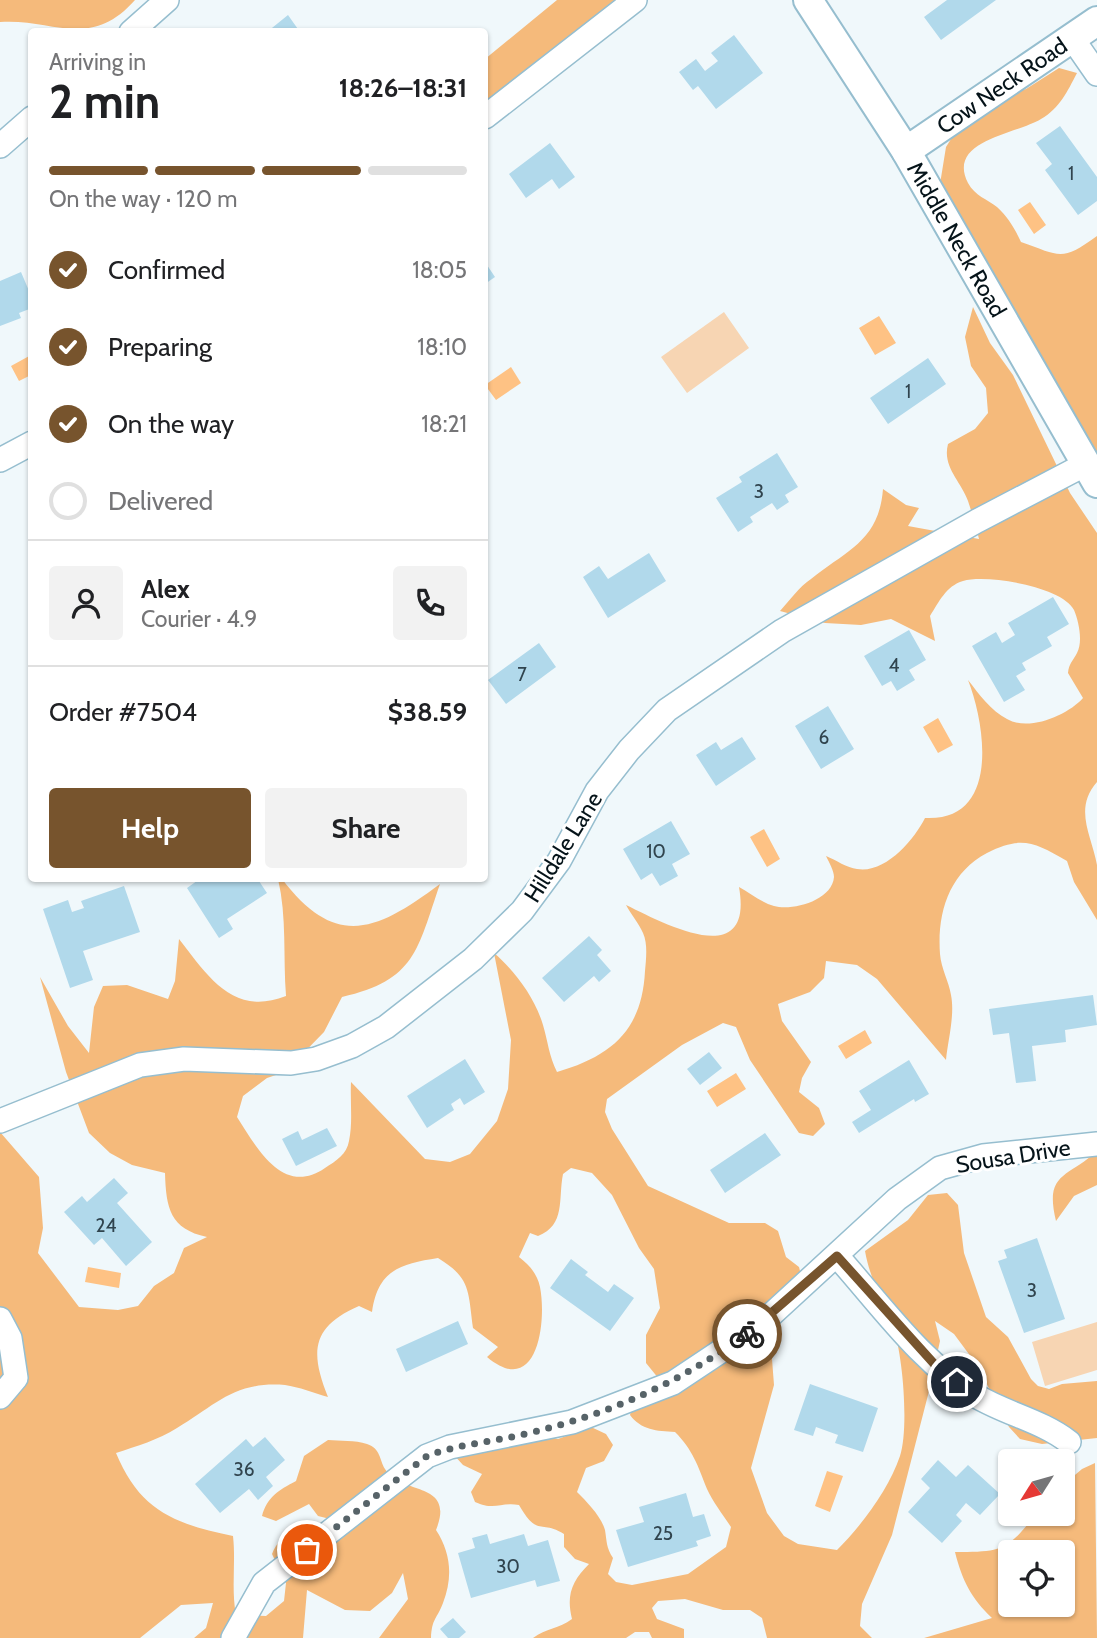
<!DOCTYPE html>
<html lang="en">
<head>
<meta charset="utf-8">
<style>
  body { margin:0; font-family:Cabin,sans-serif; background:#f2f2f2; color:#202124; height:100vh; display:flex; flex-direction:column; font-size:26px; white-space:nowrap }
  * { box-sizing:border-box; margin:0 }
  p { font-size:23px; color:#757577 }
  .icon { flex:none; width:38px; height:38px; fill:none; stroke:currentColor; stroke-width:2; stroke-linecap:round; stroke-linejoin:round }
  .map { position:relative; flex:1; overflow:hidden }
  .sheet { position:absolute; left:28px; top:28px; width:460px; height:854px; display:flex; flex-direction:column; background:#fff; border-radius:7px; box-shadow:0 2px 5px #0004 }
  .sheet>* { flex:none }
  .needle { width:46px; rotate:233deg }
  .buttons { position:absolute; left:998px; top:1449px; display:grid; gap:14px }
  .buttons a { display:grid; place-items:center; width:77px; height:77px; border-radius:7px; background:#fff; box-shadow:0 2px 5px #0004; font-size:35px }
  .pin { position:absolute; display:grid; place-items:center; width:60px; height:60px; color:#fff; margin:-30px; border:4px solid #fff; border-radius:50%; box-shadow:0 2px 7px #0007 }
  .courier { position:absolute; display:grid; place-items:center; width:70px; height:70px; margin:-35px; border:5px solid #77542d; border-radius:50%; background:#fff; color:#222; box-shadow:0 2px 9px #0007 }
  .summary em { font-style:normal; font-weight:700 }
  .summary div { display:flex; flex-direction:column-reverse }
  .summary { display:flex; align-items:center; justify-content:space-between; height:119px; padding:0 21px }
  h1 { font-size:46px; font-weight:700; line-height:52px }
  .bar { display:grid; grid-template-columns:repeat(4,1fr); gap:10px 7px; align-content:center; height:84px; padding:0 21px }
  .bar i { height:9px; border-radius:5px; background:#e0e0e0 }
  .bar .on { background:#77542d }
  .bar p { grid-column:span 4 }
  .line { display:flex; align-items:center; gap:18px; padding:0 21px; border-top:2px solid #e0e0e0 }
  .line div { flex:1 }
  .round { display:grid; place-items:center; flex:none; width:74px; height:74px; border-radius:7px; background:#f2f2f2 }
  ol { padding:0 21px; list-style:none }
  li { display:flex; align-items:center; gap:21px; height:77px }
  li p { margin-inline-start:auto }
  li .icon { padding:7px; border-radius:50%; background:#77542d; color:#fff; stroke-width:4 }
  li:last-child { color:#757577 }
  li i { width:38px; height:38px; border:4px solid #e0e0e0; border-radius:50% }
  .cta { display:flex; gap:14px; margin-top:auto; padding:14px 21px }
  .cta a { flex:1; height:80px; border-radius:7px; background:#77542d; color:#fff; font-size:28px; font-weight:700; line-height:80px; text-align:center }
  .cta a+a { background:#f2f2f2; color:#202124 }
  .map>svg:first-child { display:block }
</style>
</head>
<body>
<div class="map">
<svg width="1097" height="1638" viewBox="0 0 1097 1638">
  <rect width="100%" height="100%" fill="#f0f8fb"/>
  <path fill="#f7d5b3" d="M 724,312 L 749,348 L 687,393 L 661,357 Z
    M 1097,1322 L 1097,1370 L 1045,1386 L 1032,1342 Z"/>
  <path fill="#f5ba7b" fill-rule="evenodd" d="M 0,0 L 135,0 C 90,51 52,18 0,22 Z
    M 557,0 L 615,0 L 485,104 L 485,59 Z
    M 1059,68 L 1077,73 C 1067,92 1060,108 1041,119 C 1017,134 946,140 968,183 C 975,196 987,199 997,207 C 1008,217 1015,229 1021,242 C 1061,256 1061,262 1097,236 L 1097,454 L 1058,397 L 940,184 L 946,147 L 956,131 L 1000,98 L 1026,89 Z
    M 973,307 L 990,343 L 1013,375 L 1070,493 L 1097,533 L 1097,782 C 1073,809 1092,836 1097,865 C 1097,882 1097,902 1097,920 L 1074,882 L 1067,861 C 1035,843 1022,835 987,853 C 949,873 937,913 940,954 C 941,968 949,982 951,995 C 955,1015 948,1040 946,1060 L 877,979 L 857,965 L 826,961 L 824,978 L 810,992 L 778,1004 L 782,1021 L 811,1062 L 802,1078 L 799,1092 L 819,1108 L 825,1124 L 813,1136 L 799,1133 L 750,1060 L 736,1027 L 723,1023 L 682,1045 L 607,1099 L 605,1112 L 612,1129 L 648,1186 L 729,1223 L 765,1223 L 778,1231 L 786,1257 L 799,1267 L 801,1275 L 768,1307 L 774,1385 L 751,1468 L 767,1513 L 784,1536 L 798,1544 L 837,1550 C 862,1525 889,1489 900,1456 C 909,1429 903,1354 893,1327 C 883,1300 870,1280 865,1251 L 908,1220 L 928,1195 L 947,1193 L 958,1205 L 964,1253 L 986,1317 L 1008,1337 L 1031,1379 L 1038,1386 L 1049,1389 L 1062,1384 L 1097,1381 L 1097,1438 L 1042,1444 L 1020,1439 L 1009,1427 L 977,1365 L 954,1334 L 935,1321 L 940,1341 L 928,1395 L 892,1535 L 862,1604 L 860,1626 L 872,1638 L 767,1638 L 762,1618 L 750,1610 L 723,1610 L 685,1599 L 658,1601 L 652,1608 L 657,1619 L 684,1629 L 684,1638 L 652,1638 L 649,1632 L 635,1632 L 626,1638 L 533,1638 C 546,1628 559,1629 572,1619 C 566,1595 572,1581 589,1564 L 575,1559 L 564,1547 L 564,1534 C 540,1519 538,1538 519,1505 C 500,1502 495,1511 475,1502 L 471,1492 L 482,1474 L 463,1465 L 453,1454 L 544,1436 L 558,1439 L 591,1427 L 606,1434 L 613,1445 L 604,1461 L 586,1468 L 577,1492 C 587,1502 601,1516 605,1530 C 607,1542 606,1547 613,1558 L 608,1574 L 616,1582 L 632,1585 L 688,1574 L 726,1547 L 731,1527 C 723,1515 713,1502 707,1489 C 698,1466 693,1450 675,1432 C 657,1431 641,1430 630,1415 L 633,1404 L 659,1379 L 646,1363 L 646,1335 L 660,1308 L 654,1269 L 639,1248 L 612,1195 L 592,1173 L 571,1168 L 563,1174 C 558,1199 566,1225 538,1236 L 530,1233 L 519,1257 C 529,1265 537,1273 540,1287 C 547,1323 537,1399 487,1357 L 498,1347 L 473,1328 C 468,1291 471,1278 438,1258 C 400,1264 378,1270 372,1312 L 359,1306 C 311,1327 310,1352 328,1397 C 314,1393 299,1387 285,1385 C 234,1381 216,1405 177,1428 C 158,1440 137,1446 116,1453 C 140,1511 175,1524 233,1536 C 236,1563 231,1588 236,1615 L 266,1616 L 284,1601 L 286,1583 L 272,1554 C 283,1526 311,1528 334,1520 L 318,1516 L 309,1504 L 276,1521 L 262,1516 C 267,1497 279,1490 296,1481 L 304,1456 L 328,1440 C 340,1441 355,1440 367,1444 C 381,1449 379,1459 385,1469 C 401,1496 456,1480 436,1530 C 451,1553 453,1577 443,1603 C 437,1619 432,1618 431,1638 L 379,1638 L 408,1599 L 403,1573 L 392,1593 L 370,1611 L 345,1610 L 307,1590 L 303,1638 L 194,1638 L 206,1628 L 213,1603 L 181,1605 L 140,1638 L 0,1638 L 0,1132 L 39,1177 L 43,1228 L 38,1253 L 79,1307 L 118,1310 L 138,1306 L 154,1286 L 174,1273 L 184,1248 L 207,1237 C 170,1229 166,1208 165,1173 L 132,1165 L 110,1153 L 89,1133 L 66,1072 L 40,977 L 68,1026 L 89,1053 L 94,1007 L 103,986 L 127,985 L 168,999 L 175,981 L 179,939 C 208,976 233,1017 286,996 C 283,957 287,917 278,879 L 282,879 C 336,950 377,931 440,884 C 417,950 416,980 342,997 L 324,1032 L 285,1072 L 267,1078 L 243,1096 L 237,1117 C 257,1148 283,1197 325,1168 C 336,1161 347,1154 349,1141 C 353,1122 350,1101 351,1082 L 425,1159 L 450,1162 L 470,1154 L 497,1121 L 508,1089 L 511,1040 L 494,953 C 515,971 535,998 543,1025 C 548,1042 549,1056 557,1072 C 612,1056 642,1030 645,971 C 646,959 648,944 643,933 C 639,924 631,914 626,905 C 665,924 754,972 739,887 C 750,893 762,903 774,906 C 792,911 832,901 834,877 C 834,871 829,862 826,856 C 836,860 847,868 857,869 C 885,874 914,840 925,818 C 1000,822 986,726 968,680 C 979,694 991,711 1007,719 C 1029,732 1068,715 1083,698 L 1068,673 C 1069,663 1073,661 1077,653 C 1083,642 1079,622 1074,610 C 1063,587 988,574 963,581 C 946,586 939,602 930,616 L 935,641 L 891,619 L 861,625 L 825,623 L 780,611 C 790,600 799,587 811,579 C 847,550 879,541 883,489 L 906,505 L 919,508 L 908,526 L 979,539 C 976,526 972,513 968,501 C 961,481 942,467 948,444 L 975,429 L 988,413 L 986,388 L 971,366 L 965,337 Z
    M 1097,1151 L 1097,1185 L 1074,1196 L 1056,1221 C 1044,1172 1068,1178 1097,1151 Z
    M 1095,1463 L 1097,1638 L 924,1638 L 992,1618 C 971,1598 962,1580 955,1552 C 1002,1552 1007,1551 1036,1514 L 1062,1514 L 1062,1486 L 1082,1469 ZM 1010,1552 L 1062,1552 L 1062,1605 L 1010,1605 Z"/>
  <path fill="#fec284" d="M 1030,202 L 1046,225 L 1034,234 L 1018,210 Z
    M 879,316 L 896,343 L 875,355 L 859,328 Z
    M 31,355 L 31,375 L 19,381 L 11,366 Z
    M 511,367 L 521,383 L 496,400 L 485,385 Z
    M 938,718 L 953,745 L 938,753 L 923,727 Z
    M 764,829 L 780,859 L 767,867 L 750,837 Z
    M 865,1030 L 872,1043 L 846,1059 L 838,1046 Z
    M 736,1073 L 746,1089 L 717,1107 L 707,1091 Z
    M 88,1267 L 121,1273 L 119,1288 L 85,1282 Z
    M 827,1471 L 843,1476 L 830,1512 L 815,1506 Z"/>
  <path fill="#b1d9eb" d="M 947,0 L 996,0 L 941,40 L 924,17 Z
    M 288,15 L 300,32 L 267,32 Z
    M 734,35 L 763,73 L 716,109 L 698,86 L 693,90 L 679,72 L 696,59 L 705,71 L 718,61 L 711,53 Z
    M 1060,126 L 1097,177 L 1097,201 L 1078,215 L 1045,170 L 1052,164 L 1036,143 Z
    M 550,143 L 575,177 L 559,189 L 552,179 L 526,198 L 509,174 Z
    M 485,262 L 495,277 L 485,284 Z
    M 21,272 L 32,298 L 32,308 L 19,313 L 21,318 L 0,326 L 0,281 Z
    M 928,358 L 946,384 L 888,424 L 870,398 Z
    M 777,453 L 798,487 L 785,495 L 789,502 L 777,510 L 772,503 L 750,517 L 753,522 L 738,532 L 716,498 L 742,482 L 739,477 Z
    M 649,553 L 666,581 L 608,618 L 583,577 L 599,566 L 608,579 Z
    M 1053,597 L 1069,624 L 1047,637 L 1052,646 L 1022,663 L 1026,670 L 1016,676 L 1025,690 L 1004,702 L 972,646 L 996,632 L 1002,643 L 1015,635 L 1008,623 Z
    M 909,630 L 926,660 L 909,670 L 915,680 L 897,691 L 891,681 L 882,686 L 864,656 Z
    M 539,643 L 556,667 L 506,704 L 488,680 Z
    M 828,706 L 854,749 L 821,769 L 795,726 Z
    M 742,737 L 756,759 L 716,786 L 696,755 L 716,742 L 721,750 Z
    M 671,821 L 690,854 L 672,864 L 678,876 L 660,886 L 652,873 L 641,880 L 623,849 Z
    M 201,878 L 257,878 L 267,893 L 227,919 L 233,929 L 219,938 L 187,888 Z
    M 124,886 L 140,932 L 83,951 L 93,980 L 70,988 L 43,909 L 68,900 L 72,912 L 84,908 L 81,901 Z
    M 589,936 L 602,950 L 597,955 L 611,971 L 599,982 L 594,976 L 564,1002 L 542,978 Z
    M 1093,995 L 1097,1025 L 1065,1030 L 1066,1042 L 1032,1046 L 1036,1081 L 1016,1083 L 1009,1033 L 993,1035 L 989,1009 Z
    M 709,1052 L 722,1068 L 700,1085 L 687,1069 Z
    M 465,1059 L 485,1092 L 464,1105 L 460,1098 L 451,1104 L 454,1110 L 427,1128 L 407,1096 Z
    M 909,1060 L 929,1094 L 915,1102 L 914,1099 L 859,1133 L 852,1122 L 871,1110 L 859,1091 Z
    M 327,1128 L 337,1146 L 296,1166 L 282,1139 L 298,1131 L 302,1140 Z
    M 765,1133 L 781,1155 L 725,1193 L 710,1170 Z
    M 114,1178 L 128,1193 L 117,1203 L 152,1242 L 126,1266 L 102,1238 L 94,1245 L 64,1212 L 82,1196 L 87,1202 Z
    M 1037,1238 L 1065,1319 L 1024,1333 L 998,1261 L 1007,1258 L 1004,1250 Z
    M 571,1259 L 588,1272 L 585,1275 L 608,1292 L 614,1284 L 634,1298 L 610,1331 L 550,1288 Z
    M 458,1321 L 468,1344 L 406,1372 L 396,1349 Z
    M 810,1384 L 878,1408 L 863,1452 L 835,1443 L 838,1435 L 816,1427 L 813,1436 L 794,1430 Z
    M 265,1437 L 285,1460 L 266,1477 L 273,1486 L 258,1500 L 249,1489 L 220,1513 L 195,1484 L 246,1439 L 253,1447 Z
    M 938,1460 L 956,1477 L 968,1465 L 1000,1494 L 980,1515 L 966,1503 L 956,1515 L 962,1521 L 942,1543 L 908,1512 L 930,1488 L 921,1479 Z
    M 686,1493 L 693,1517 L 704,1514 L 711,1536 L 696,1541 L 698,1546 L 628,1567 L 616,1530 L 644,1522 L 639,1507 Z
    M 487,1534 L 490,1544 L 524,1534 L 528,1546 L 548,1540 L 560,1581 L 537,1587 L 535,1580 L 471,1598 L 458,1553 L 475,1548 L 472,1538 Z
    M 453,1618 L 466,1632 L 459,1638 L 448,1638 L 440,1629 Z"/>
  <g fill="none" stroke-linecap="round" stroke-linejoin="round">
    <defs>
      <path id="minor" d="M 131,32 L 167,0
        M 1072,38 L 1097,74
        M 485,117 L 635,0
        M 0,146 L 32,118
        M 0,460 L 32,443
        M 0,1121 L 140,1065 L 184,1059 L 291,1063 L 316,1059 L 352,1046 L 386,1027 L 473,959 L 522,911 L 559,861 L 597,791 L 629,750 L 667,710 L 782,631 L 977,521 L 1086,464
        M 837,1256 C 880,1304 922,1364 978,1397 C 1007,1414 1042,1421 1069,1442
        M 0,1319 L 10,1338 L 16,1378 L 0,1397
        M 233,1638 L 264,1583 L 427,1456 L 450,1447 L 572,1422 L 673,1383 L 760,1325 L 897,1199 L 940,1168 L 983,1156 L 1097,1144"/>
      <g id="major">
        <path id="s1" d="M 808,0 L 906,151 L 1097,483"/>
        <path id="s2" d="M 906,151 L 1097,21"/>
      </g>
    </defs>
    <use href="#minor" stroke="#96becf" stroke-width="26"/>
    <use href="#major" stroke="#96becf" stroke-width="32"/>
    <use href="#minor" stroke="#fff" stroke-width="23"/>
    <use href="#major" stroke="#fff" stroke-width="28"/>
  </g>
  <g fill="none" stroke-linecap="round" stroke-linejoin="round">
    <path stroke="#576368" stroke-width="7" stroke-dasharray="0 12.6" d="M 307,1550 L 427,1456 C 459,1444 492,1442 525,1434 C 610,1414 677,1384 747,1334"/>
    <path stroke="#77542d" stroke-width="9" d="M 747,1334 L 837,1256 L 937,1367 L 957,1382"/>
  </g>
  <g text-anchor="middle" dominant-baseline="central" stroke-width="6" stroke-linejoin="round" paint-order="stroke">
    <g font-size="19" fill="#30444e">
      <text x="1071" y="173">1</text>
      <text x="908" y="391">1</text>
      <text x="759" y="491">3</text>
      <text x="894" y="665">4</text>
      <text x="522" y="674">7</text>
      <text x="824" y="737">6</text>
      <text x="656" y="851">10</text>
      <text x="106" y="1225">24</text>
      <text x="1032" y="1290">3</text>
      <text x="244" y="1469">36</text>
      <text x="663" y="1533">25</text>
      <text x="508" y="1566">30</text>
    </g>
    <g font-size="23" fill="#051319" stroke="#fff">
      <text stroke="none"><textPath href="#s2" startOffset="116">Cow Neck Road</textPath></text>
      <text stroke="none"><textPath href="#s1" startOffset="282">Middle Neck Road</textPath></text>
      <text transform="translate(563 847) rotate(-58)">Hilldale Lane</text>
      <text transform="translate(1013 1156) rotate(-9)">Sousa Drive</text>
    </g>
  </g>
</svg>
<div class="buttons">
<a><svg class="needle" viewBox="-14 -14 28 28"><path d="M0-13l5 13h-10z" fill="#e53935"/><path d="M0 13l5-13h-10z" fill="#757577"/></svg></a>
<a><svg class="icon" aria-label="locate" viewBox="0 0 24 24"><circle cx="12" cy="12" r="6"/><path d="M12 2v4M12 18v4M2 12h4M18 12h4"/></svg></a>
</div>
<div class="pin" style="left:307px;top:1550px;background:#ea580c"><svg class="icon" aria-label="bag" viewBox="0 0 24 24"><path d="M5 8h14l-1 12H6zM9 8a3 3 0 0 1 6 0"/></svg></div>
<div class="pin" style="left:957px;top:1382px;background:#1f2937"><svg class="icon" aria-label="home" viewBox="0 0 24 24"><path d="M3 11l9-7 9 7M6 9v11h12V9"/></svg></div>
<div class="courier" style="left:747px;top:1334px"><svg class="icon" aria-label="bike" viewBox="0 0 24 24"><circle cx="6" cy="16" r="4"/><circle cx="18" cy="16" r="4"/><path d="M6 16l4-8h5l3 8M10 8l3 8H6M13 5h3"/></svg></div>
<section class="sheet">
<div class="summary"><div><h1>2 min</h1><p>Arriving in</p></div><em>18:26–18:31</em></div>
<div class="bar"><i class="on"></i><i class="on"></i><i class="on"></i><i></i><p>On the way · 120 m</p></div>
<ol>
<li><svg class="icon" aria-label="check" viewBox="0 0 24 24"><path d="M5 12l5 5 9-10"/></svg>Confirmed<p>18:05</p></li>
<li><svg class="icon" aria-label="check" viewBox="0 0 24 24"><path d="M5 12l5 5 9-10"/></svg>Preparing<p>18:10</p></li>
<li><svg class="icon" aria-label="check" viewBox="0 0 24 24"><path d="M5 12l5 5 9-10"/></svg>On the way<p>18:21</p></li>
<li><i></i>Delivered</li>
</ol>
<div class="line" style="height:126px"><a class="round"><svg class="icon" aria-label="person" viewBox="0 0 24 24"><circle cx="12" cy="8" r="4"/><path d="M4 21q1-7 8-7t8 7"/></svg></a><div><b>Alex</b><p>Courier · 4.9</p></div><a class="round"><svg class="icon" aria-label="phone" viewBox="0 0 24 24"><path d="M5 4h4l2 5-3 2q2 4 5 5l2-3 5 2v4C11 20 4 13 5 4z"/></svg></a></div>
<div class="line" style="height:91px"><div>Order #7504</div><b>$38.59</b></div>
<div class="cta"><a>Help</a><a>Share</a></div>
</section>
</div>
</body>
</html>
